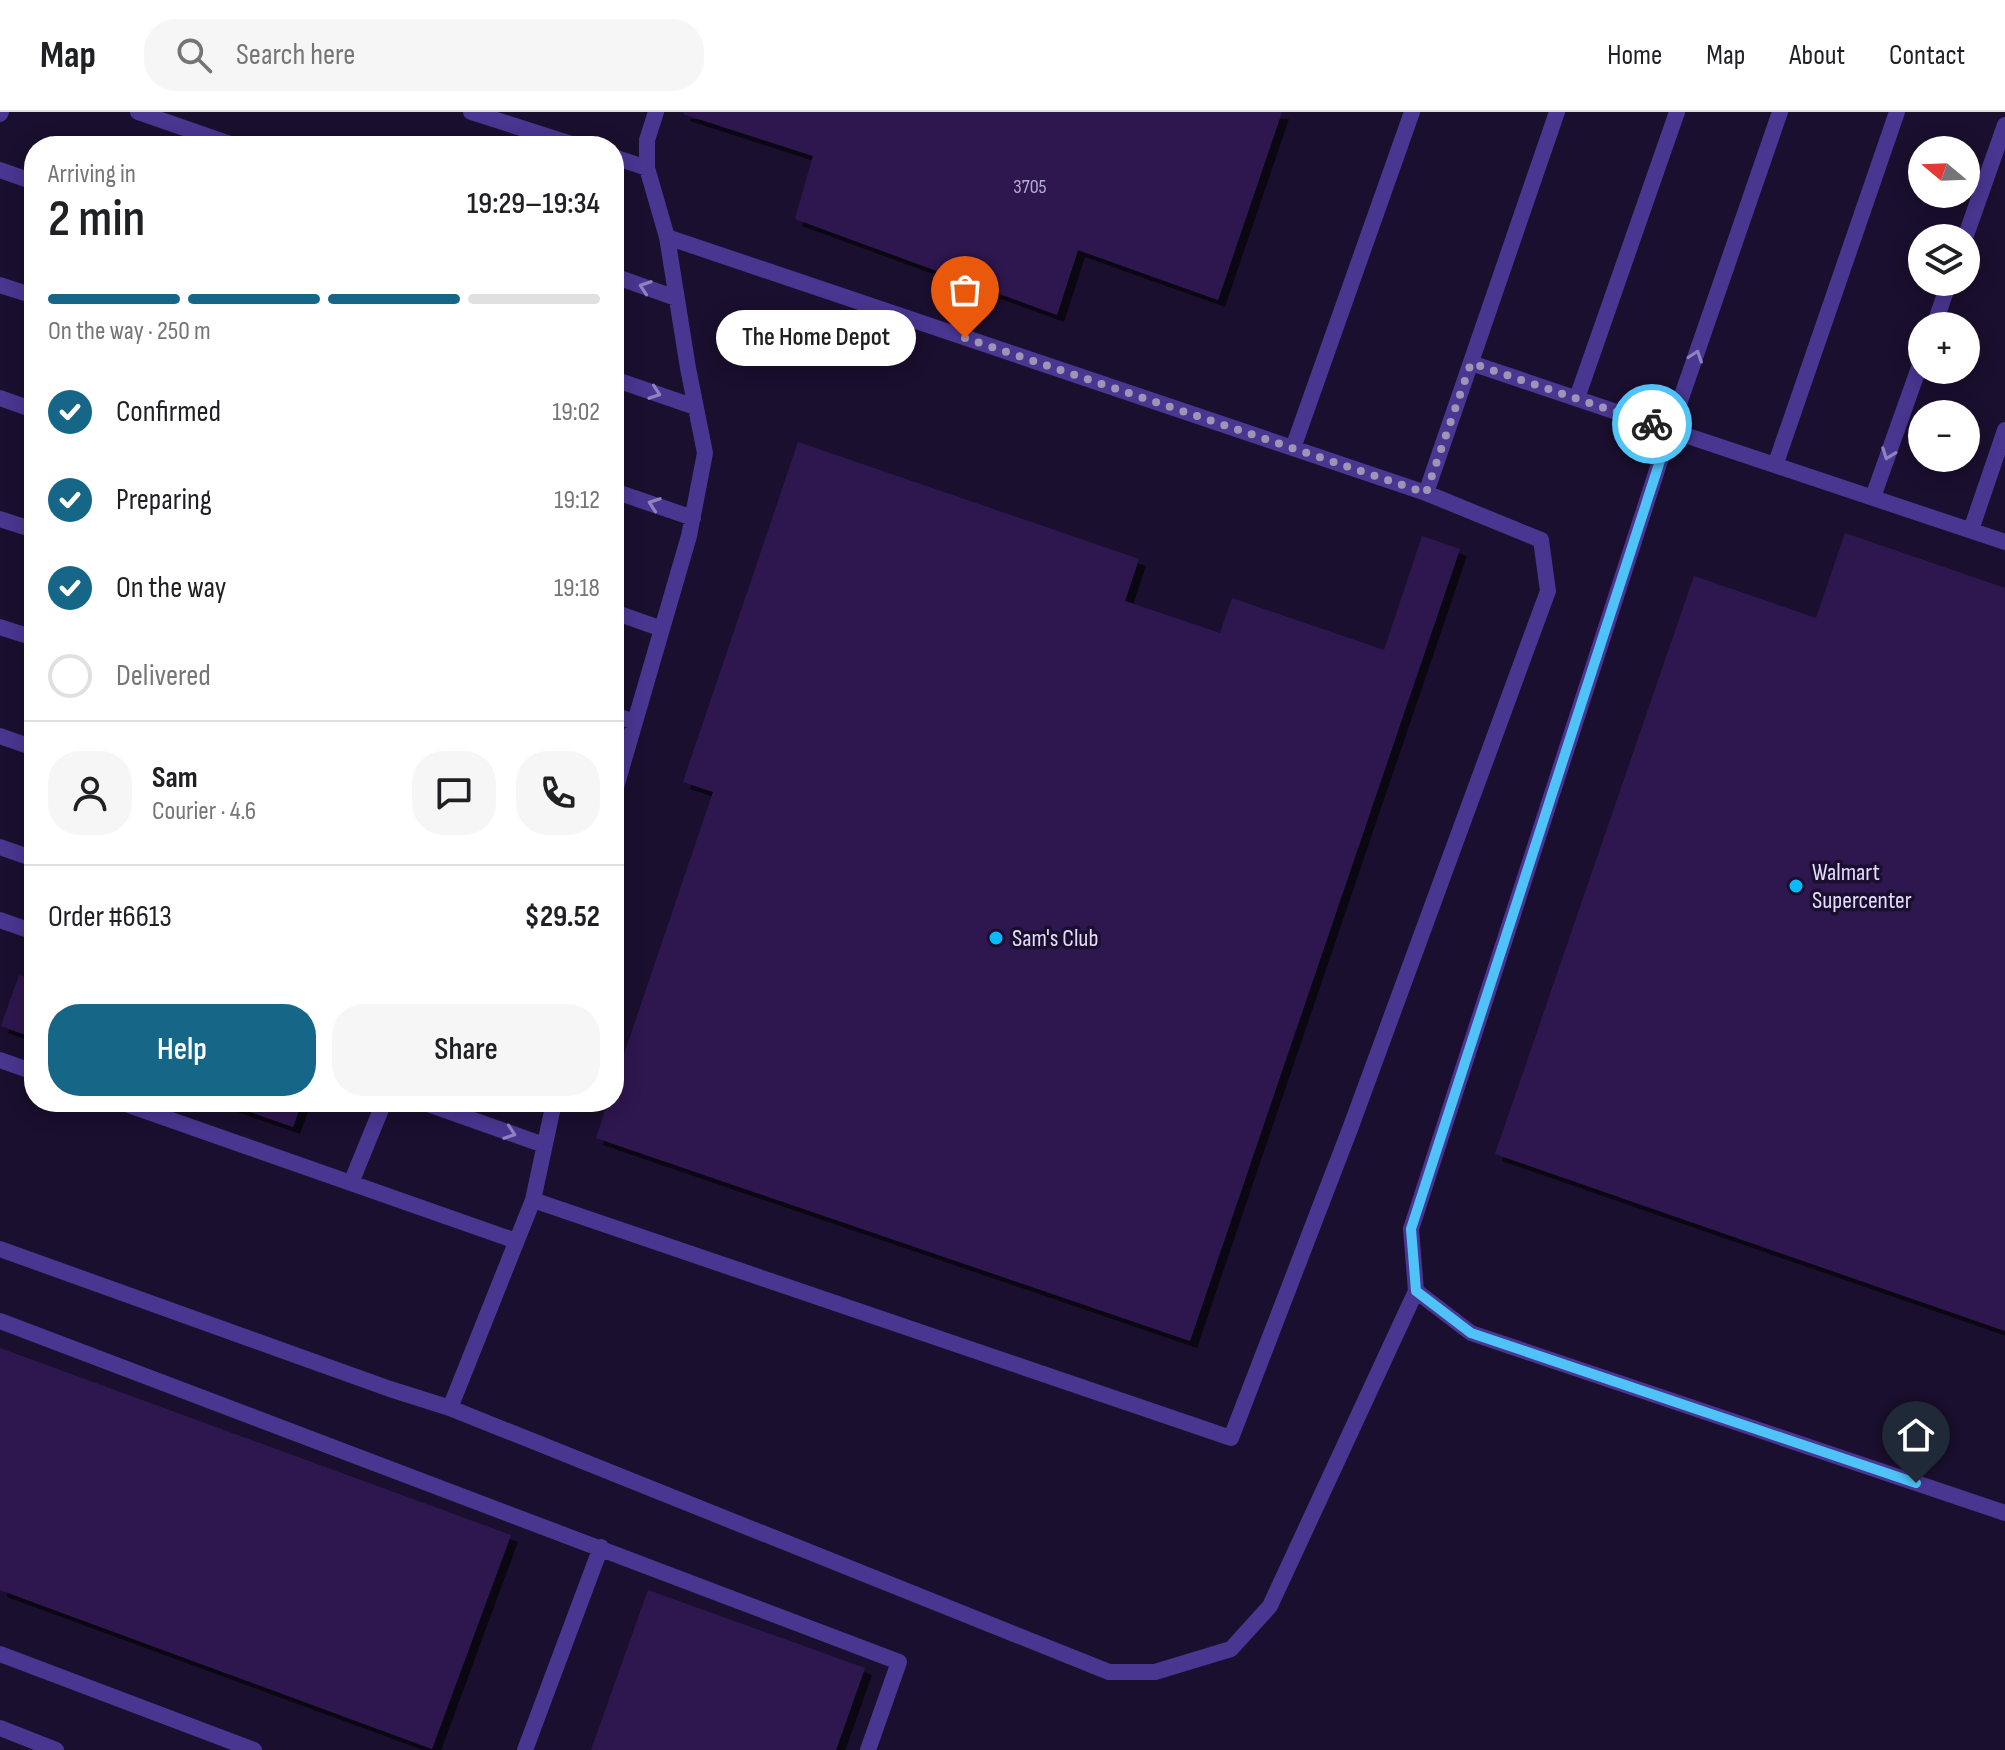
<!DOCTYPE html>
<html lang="en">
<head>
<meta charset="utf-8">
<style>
  body { margin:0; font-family:"Sofia Sans Condensed",sans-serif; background:#f6f6f6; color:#202124; height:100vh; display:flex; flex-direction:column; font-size:30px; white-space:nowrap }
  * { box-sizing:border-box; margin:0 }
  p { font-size:26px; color:#757577 }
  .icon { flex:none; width:44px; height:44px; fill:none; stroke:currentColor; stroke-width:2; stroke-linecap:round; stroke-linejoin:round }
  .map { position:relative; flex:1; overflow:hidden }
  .panel { position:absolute; left:24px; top:24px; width:600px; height:976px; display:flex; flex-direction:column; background:#fff; border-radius:32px; box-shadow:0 4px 20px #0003 }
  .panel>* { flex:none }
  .needle { width:52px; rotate:289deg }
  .controls { position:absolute; left:1908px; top:24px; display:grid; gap:16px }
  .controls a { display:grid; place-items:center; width:72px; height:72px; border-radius:50%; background:#fff; box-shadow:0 4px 20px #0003; font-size:40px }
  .pin { position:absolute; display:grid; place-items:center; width:68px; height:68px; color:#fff; margin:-82px -34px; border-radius:50% 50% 50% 0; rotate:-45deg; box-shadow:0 0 8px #0007 }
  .pin .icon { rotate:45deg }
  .courier { position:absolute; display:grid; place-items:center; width:80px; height:80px; margin:-40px; border:6px solid #4fc3f7; border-radius:50%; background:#fff; color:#222; box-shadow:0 2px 10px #0007 }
  .bubble { position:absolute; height:56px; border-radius:28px; background:#fff; box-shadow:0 4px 20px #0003; font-size:26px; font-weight:600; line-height:56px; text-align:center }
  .headline em { font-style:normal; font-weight:600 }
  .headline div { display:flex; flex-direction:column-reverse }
  .headline { display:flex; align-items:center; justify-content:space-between; height:136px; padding:0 24px }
  h1 { font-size:52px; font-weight:600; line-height:60px }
  .bar { display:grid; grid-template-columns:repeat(4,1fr); gap:12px 8px; align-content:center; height:96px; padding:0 24px }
  .bar i { height:10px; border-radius:6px; background:#e0e0e0 }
  .bar .current { background:#156687 }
  .bar p { grid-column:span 4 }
  .line { display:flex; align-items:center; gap:20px; padding:0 24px; border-top:2px solid #e0e0e0 }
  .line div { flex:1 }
  .round { display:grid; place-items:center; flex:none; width:84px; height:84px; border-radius:32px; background:#f6f6f6 }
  ol { padding:0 24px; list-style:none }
  li { display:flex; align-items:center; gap:24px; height:88px }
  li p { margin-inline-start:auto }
  li .icon { padding:8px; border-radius:50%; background:#156687; color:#fff; stroke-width:4 }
  li:last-child { color:#757577 }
  li i { width:44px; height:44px; border:4px solid #e0e0e0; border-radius:50% }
  .primary-button { display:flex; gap:16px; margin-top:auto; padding:16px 24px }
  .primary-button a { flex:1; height:92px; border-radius:32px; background:#156687; color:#fff; font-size:32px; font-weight:600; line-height:92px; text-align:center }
  .primary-button a+a { background:#f6f6f6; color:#202124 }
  header { display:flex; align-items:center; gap:48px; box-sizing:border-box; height:112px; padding:0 40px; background:#fff; border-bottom:2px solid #e0e0e0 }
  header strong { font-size:38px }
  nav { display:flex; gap:44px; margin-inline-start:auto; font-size:28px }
  .search { width:560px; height:72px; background:#f6f6f6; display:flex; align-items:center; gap:20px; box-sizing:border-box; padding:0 28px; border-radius:32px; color:#757577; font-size:30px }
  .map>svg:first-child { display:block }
</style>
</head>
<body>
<header>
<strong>Map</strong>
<div class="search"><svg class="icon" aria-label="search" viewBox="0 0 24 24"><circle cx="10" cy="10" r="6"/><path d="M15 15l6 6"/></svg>Search here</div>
<nav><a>Home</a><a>Map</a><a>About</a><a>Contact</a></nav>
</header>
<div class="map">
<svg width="2005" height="1638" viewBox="0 0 2005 1638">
  <defs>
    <filter id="shadow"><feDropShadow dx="7" dy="7" stdDeviation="0" flood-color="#0009"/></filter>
  </defs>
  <rect width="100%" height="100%" fill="#1a0f2e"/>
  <path fill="#2e1950" filter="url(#shadow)" d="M 684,0 L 1282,0 L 1218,188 L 1078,138 L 1057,203 L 795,107 L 813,44 L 683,2 Z
    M 798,330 L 1139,447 L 1125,489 L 1220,521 L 1232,486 L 1384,538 L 1422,424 L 1460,437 L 1190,1229 L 596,1026 L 608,990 L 614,990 L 614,972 L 713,680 L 683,670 Z
    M 1845,421 L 2005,476 L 2005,1219 L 1495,1042 L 1694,464 L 1816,506 Z
    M 19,863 L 34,868 L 34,926 L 1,914 Z
    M 222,990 L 302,990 L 293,1015 Z
    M 0,1236 L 511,1423 L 432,1637 L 0,1478 Z
    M 648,1478 L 865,1556 L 836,1638 L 591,1638 Z"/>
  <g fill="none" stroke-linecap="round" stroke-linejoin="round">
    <path stroke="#493691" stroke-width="16" d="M 138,0 L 236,34
      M 471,0 L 578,34
      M 0,2 L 1,0
      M 614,45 L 647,56
      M 0,58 L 34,70
      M 1965,126 L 2005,13
      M 614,164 L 676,186
      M 0,173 L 34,184
      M 1934,214 L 1949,170
      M 1471,251 L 1670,318 L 1780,0
      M 614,267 L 695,295
      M 0,286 L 34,298
      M 1577,286 L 1677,0
      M 1293,336 L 1412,0
      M 1776,351 L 1897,0
      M 614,379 L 693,406
      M 1426,381 L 1557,0
      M 1873,385 L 1922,247
      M 0,407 L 34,418
      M 1971,418 L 2005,318
      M 614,500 L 662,517
      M 0,515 L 34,526
      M 614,603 L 635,610
      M 0,624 L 34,636
      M 614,682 L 689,424 L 705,341 L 688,256 L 667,125
      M 0,735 L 34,747
      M 0,808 L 34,820
      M 0,948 L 34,960
      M 120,990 L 516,1129
      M 422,990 L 544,1033
      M 351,1071 L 384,990
      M 533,1088 L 554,990
      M 0,1137 L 390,1277 L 450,1296 L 1109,1560 L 1155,1560 L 1231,1537 L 1270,1494 L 1416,1179 L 1411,1117 L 1670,318 L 2005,430
      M 1416,1179 L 1471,1221 L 2005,1401
      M 0,1209 L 899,1550 L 868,1638
      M 450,1296 L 533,1088 L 1231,1326 L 1350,1017 L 1548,479 L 1541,428 L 1426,381 L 667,125 L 647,56 L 647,28 L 656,0
      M 0,1542 L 254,1638
      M 0,1616 L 56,1638
      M 525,1638 L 601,1435"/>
  </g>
  <defs><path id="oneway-chevron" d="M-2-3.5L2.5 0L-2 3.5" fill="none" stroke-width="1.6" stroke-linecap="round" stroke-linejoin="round" transform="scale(2)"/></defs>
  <g stroke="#9081c2">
    <use href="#oneway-chevron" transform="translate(645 175) rotate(-161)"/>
    <use href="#oneway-chevron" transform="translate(1696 244) rotate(-71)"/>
    <use href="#oneway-chevron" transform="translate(655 281) rotate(19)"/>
    <use href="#oneway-chevron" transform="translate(1888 342) rotate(110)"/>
    <use href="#oneway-chevron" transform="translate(654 392) rotate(-161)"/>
    <use href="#oneway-chevron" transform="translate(510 1021) rotate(19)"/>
  </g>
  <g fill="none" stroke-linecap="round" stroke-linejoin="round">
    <path stroke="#9f94b6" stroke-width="8" stroke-dasharray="0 14.4" d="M 965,226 L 1426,381 L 1471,251 L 1652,312"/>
    <path stroke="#4fc3f7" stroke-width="10" d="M 1652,312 L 1670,318 L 1411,1117 L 1416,1179 L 1471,1221 L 1916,1371"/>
  </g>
  <g fill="#08bbff" stroke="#1a0f2e" stroke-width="3">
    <circle cx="1796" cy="774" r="8"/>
    <circle cx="996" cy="826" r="8"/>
  </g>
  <g text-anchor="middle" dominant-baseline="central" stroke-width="7" stroke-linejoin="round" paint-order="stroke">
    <g font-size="20" fill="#b8abd3">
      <text x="1030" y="75">3705</text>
    </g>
    <g font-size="24" fill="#e6dcff" stroke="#1a0f2e" text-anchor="start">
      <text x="1812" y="760">Walmart<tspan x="1812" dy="28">Supercenter</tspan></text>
      <text x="1012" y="826">Sam's Club</text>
    </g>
  </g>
</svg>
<div class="controls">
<a><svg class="needle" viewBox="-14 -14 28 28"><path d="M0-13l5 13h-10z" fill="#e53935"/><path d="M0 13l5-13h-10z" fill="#757577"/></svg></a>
<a><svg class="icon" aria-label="layers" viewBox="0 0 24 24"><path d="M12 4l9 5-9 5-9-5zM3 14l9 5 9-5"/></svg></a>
<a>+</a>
<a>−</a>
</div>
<div class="pin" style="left:965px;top:226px;background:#ea580c"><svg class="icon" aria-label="bag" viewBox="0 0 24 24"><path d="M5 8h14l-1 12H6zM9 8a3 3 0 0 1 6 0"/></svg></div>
<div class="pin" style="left:1916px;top:1371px;background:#1f2937"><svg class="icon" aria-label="home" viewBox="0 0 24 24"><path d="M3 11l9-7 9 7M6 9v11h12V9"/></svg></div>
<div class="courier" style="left:1652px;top:312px"><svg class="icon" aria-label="bike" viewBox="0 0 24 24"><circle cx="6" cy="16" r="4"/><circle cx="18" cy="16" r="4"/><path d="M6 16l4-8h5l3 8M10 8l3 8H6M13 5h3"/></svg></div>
<div class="bubble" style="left:716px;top:198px;width:200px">The Home Depot</div>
<section class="panel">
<div class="headline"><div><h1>2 min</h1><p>Arriving in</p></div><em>19:29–19:34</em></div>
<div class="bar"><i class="current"></i><i class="current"></i><i class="current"></i><i></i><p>On the way · 250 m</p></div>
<ol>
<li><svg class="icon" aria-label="check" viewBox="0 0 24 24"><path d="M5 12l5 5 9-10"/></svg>Confirmed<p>19:02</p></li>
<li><svg class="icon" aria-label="check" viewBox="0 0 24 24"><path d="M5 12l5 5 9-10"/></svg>Preparing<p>19:12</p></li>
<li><svg class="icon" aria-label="check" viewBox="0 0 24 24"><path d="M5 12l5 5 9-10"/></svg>On the way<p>19:18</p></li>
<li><i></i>Delivered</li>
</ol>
<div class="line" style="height:144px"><a class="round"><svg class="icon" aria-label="person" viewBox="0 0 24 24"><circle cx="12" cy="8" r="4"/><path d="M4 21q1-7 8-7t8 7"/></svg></a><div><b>Sam</b><p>Courier · 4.6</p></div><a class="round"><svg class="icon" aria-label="chat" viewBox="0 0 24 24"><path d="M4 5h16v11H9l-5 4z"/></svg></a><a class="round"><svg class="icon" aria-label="phone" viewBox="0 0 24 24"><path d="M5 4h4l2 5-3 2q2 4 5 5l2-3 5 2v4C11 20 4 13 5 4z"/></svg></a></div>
<div class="line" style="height:104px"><div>Order #6613</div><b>$29.52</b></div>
<div class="primary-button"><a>Help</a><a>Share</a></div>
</section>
</div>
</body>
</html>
